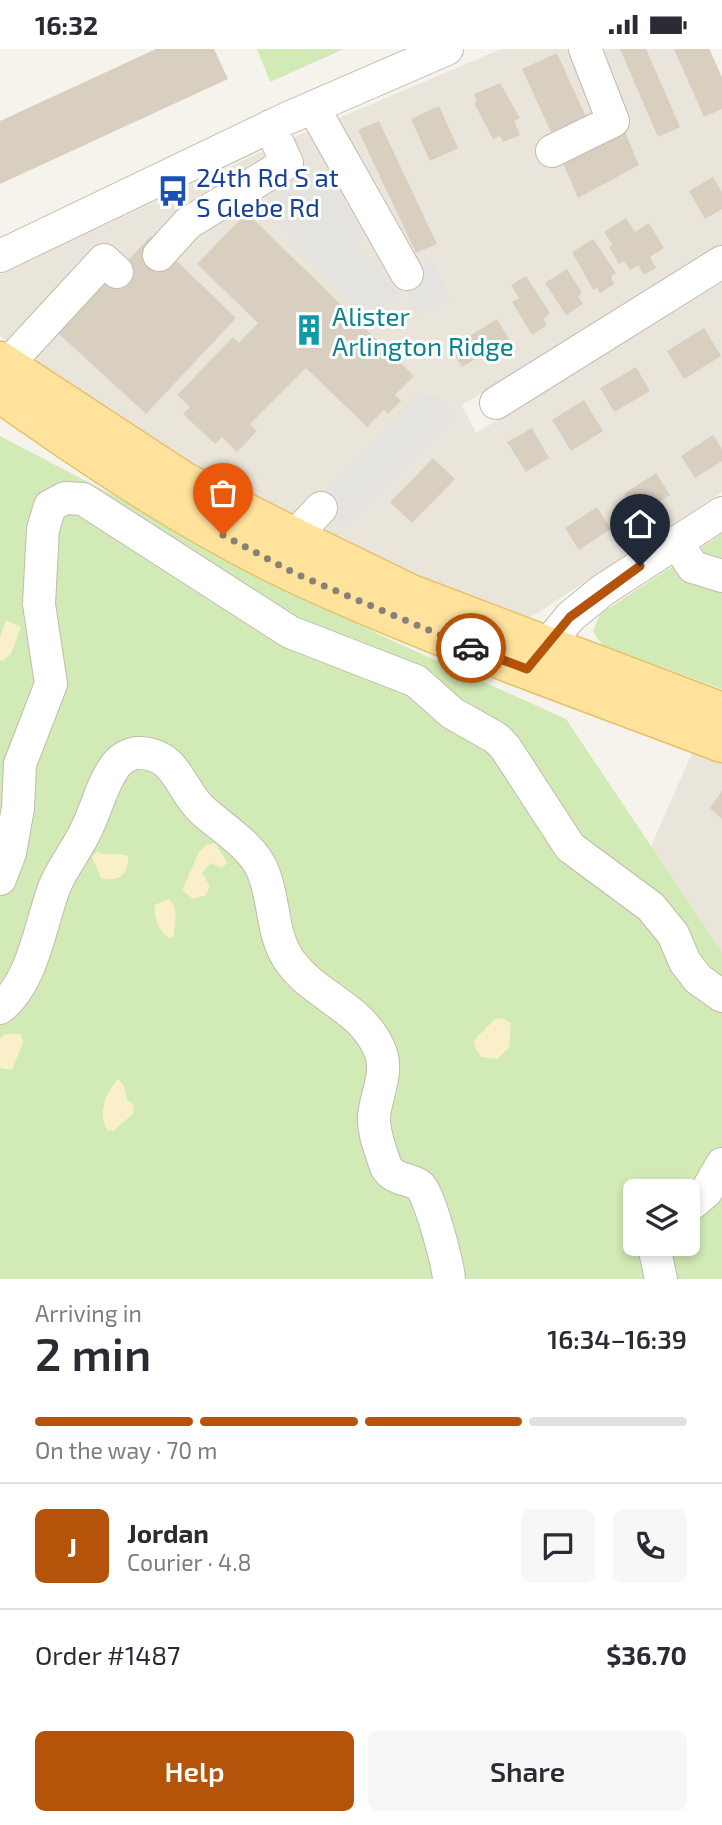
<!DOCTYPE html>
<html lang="en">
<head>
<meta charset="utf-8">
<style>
  body { margin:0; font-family:"Exo 2",sans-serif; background:#f7f7f7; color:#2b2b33; height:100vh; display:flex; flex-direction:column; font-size:26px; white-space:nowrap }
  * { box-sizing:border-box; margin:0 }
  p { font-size:23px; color:#7c7c81 }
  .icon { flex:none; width:38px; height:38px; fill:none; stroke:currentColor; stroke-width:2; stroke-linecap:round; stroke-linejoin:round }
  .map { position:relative; height:1230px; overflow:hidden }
  .side { display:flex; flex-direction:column; background:#fff; flex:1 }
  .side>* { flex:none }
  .controls { position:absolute; left:623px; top:1130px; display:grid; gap:14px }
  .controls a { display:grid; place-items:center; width:77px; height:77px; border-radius:10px; background:#fff; box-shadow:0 4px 10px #0003; font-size:35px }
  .pin { position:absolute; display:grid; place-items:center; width:60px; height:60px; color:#fff; margin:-72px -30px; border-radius:50% 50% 50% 0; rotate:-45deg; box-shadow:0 0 7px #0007 }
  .pin .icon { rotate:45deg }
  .courier { position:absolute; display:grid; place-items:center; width:70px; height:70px; margin:-35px; border:5px solid #b45309; border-radius:50%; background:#fff; color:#222; box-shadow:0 2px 9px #0007 }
  .head em { font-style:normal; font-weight:600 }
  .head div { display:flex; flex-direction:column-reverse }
  .head { display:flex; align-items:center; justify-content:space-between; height:119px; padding:0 35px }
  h1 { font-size:46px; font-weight:600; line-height:52px }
  .bar { display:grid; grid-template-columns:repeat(4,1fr); gap:10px 7px; align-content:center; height:84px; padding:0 35px }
  .bar i { height:9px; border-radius:5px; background:#e1e1e2 }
  .bar .current { background:#b45309 }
  .bar p { grid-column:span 4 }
  .line { display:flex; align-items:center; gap:18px; padding:0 35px; border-top:2px solid #e1e1e2 }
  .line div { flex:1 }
  .round { display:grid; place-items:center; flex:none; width:74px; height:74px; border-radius:10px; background:#f7f7f7 }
  .button { display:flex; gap:14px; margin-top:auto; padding:14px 35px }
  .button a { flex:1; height:80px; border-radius:10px; background:#b45309; color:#fff; font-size:28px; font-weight:600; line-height:80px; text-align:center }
  .button a+a { background:#f7f7f7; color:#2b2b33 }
  .status { display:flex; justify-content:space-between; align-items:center; height:49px; padding:0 35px; background:#fff; direction:ltr }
  .status svg { height:19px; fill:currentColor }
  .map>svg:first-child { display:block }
</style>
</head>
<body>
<div class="status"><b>16:32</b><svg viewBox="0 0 49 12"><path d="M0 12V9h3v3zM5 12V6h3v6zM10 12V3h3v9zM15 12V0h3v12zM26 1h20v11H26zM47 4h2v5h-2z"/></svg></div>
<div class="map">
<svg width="722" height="1230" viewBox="0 0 722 1230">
  <rect width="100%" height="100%" fill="#f6f3ec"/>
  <path fill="#eae5da" d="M 501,0 L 710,0 L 722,28 L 722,200 L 462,356 L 476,384 L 722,234 L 722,443 L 539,563 L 529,568 L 516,565 L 437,534 L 277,460 L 201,419 L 118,368 L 0,287 L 0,226 L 5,223 L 278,95 Z
    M 696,695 L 722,705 L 722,903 L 651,797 Z"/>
  <path fill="#d2eab5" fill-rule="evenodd" d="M 257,0 L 344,0 L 270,33 Z
    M 0,387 L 384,588 L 566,670 L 722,903 L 722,1230 L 0,1230 ZM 635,1143 L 688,1143 L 688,1195 L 635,1195 Z
    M 722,485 L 722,640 L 602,596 L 593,582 L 600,565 Z"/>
  <path fill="#f9efc9" d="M 6,571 L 21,578 L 11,605 L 3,612 L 0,611 L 0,588 Z
    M 207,795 L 216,795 L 227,814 L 222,819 L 210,814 L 202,824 L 210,837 L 206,846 L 193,850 L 182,841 L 199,803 Z
    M 97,803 C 109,808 117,803 128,807 C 129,825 119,834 101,829 L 92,808 Z
    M 168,850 C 181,859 173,874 174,888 L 169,889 C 159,882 153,868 155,856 Z
    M 503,969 L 511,974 L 509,999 L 497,1010 L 481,1008 L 475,998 L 474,991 L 495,970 Z
    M 5,985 L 21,985 L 23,994 L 12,1021 L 0,1019 L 0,990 Z
    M 118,1030 L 124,1037 L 127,1051 L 134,1056 L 133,1065 L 113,1082 L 107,1081 C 97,1066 106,1042 118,1030 Z"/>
  <path fill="#e5e3e0" d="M 308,124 L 326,127 L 350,162 L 363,189 L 356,195 L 400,245 L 383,259 L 372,261 L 365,267 L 302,205 L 276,169 L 267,151 Z
    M 432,212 L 451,250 L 418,267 L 397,230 Z
    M 419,344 L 441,349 L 456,365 L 344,479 L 313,453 Z"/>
  <path fill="#d8cfc1" d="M 156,0 L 214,0 L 228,30 L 0,135 L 0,72 Z
    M 620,0 L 646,0 L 680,78 L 658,88 Z
    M 674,0 L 709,0 L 722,29 L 722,60 L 704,68 Z
    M 557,4 L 586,68 L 551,83 L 522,20 Z
    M 500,34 L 520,69 L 514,72 L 520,86 L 503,93 L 500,87 L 493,90 L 474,54 L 477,53 L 474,45 Z
    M 439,57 L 458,99 L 430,112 L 411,70 Z
    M 379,72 L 437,195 L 416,204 L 358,81 Z
    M 624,81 L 639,116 L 578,149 L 563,114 Z
    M 713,128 L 722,143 L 722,160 L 705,170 L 689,142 Z
    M 247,164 L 414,327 L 395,346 L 401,352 L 388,365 L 384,361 L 367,378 L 306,319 L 250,375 L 257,382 L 237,403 L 222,388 L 215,395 L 183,365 L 190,358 L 177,346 L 233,288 L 239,294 L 258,274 L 197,215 Z
    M 626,169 L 635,183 L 649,174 L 664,199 L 650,208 L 656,219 L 644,226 L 638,216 L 630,221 L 624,212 L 619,215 L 609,198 L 612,195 L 604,183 Z
    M 151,187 L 236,269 L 146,365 L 58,284 Z
    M 593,190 L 616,224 L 611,227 L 614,235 L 600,244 L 597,239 L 593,241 L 572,203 Z
    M 567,220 L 582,244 L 578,247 L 583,255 L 566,266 L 545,234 Z
    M 526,227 L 550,264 L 544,270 L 547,276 L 532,286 L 512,253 L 519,249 L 511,236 Z
    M 497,270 L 509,290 L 462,318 L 450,299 Z
    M 704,279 L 721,307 L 684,330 L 667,302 Z
    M 636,318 L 650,342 L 614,363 L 600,339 Z
    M 584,351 L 603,382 L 571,402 L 552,371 Z
    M 532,379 L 549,409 L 526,423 L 507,393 Z
    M 713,386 L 722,400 L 722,412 L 695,429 L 681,407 Z
    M 433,409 L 455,430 L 412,474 L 390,453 Z
    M 656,424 L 670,446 L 638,467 L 624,445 Z
    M 597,458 L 611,480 L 579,501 L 565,479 Z
    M 722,742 L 722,770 L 710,759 Z"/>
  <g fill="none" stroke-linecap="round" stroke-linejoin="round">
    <defs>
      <path id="minor" d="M 313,58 L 407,225
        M 552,102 L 613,72 L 585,0
        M 159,206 L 188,174 L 287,114 L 270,77
        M 0,207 L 288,69 L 447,0
        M 6,317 L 104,211 L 117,223
        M 496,354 L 722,213
        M 293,489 L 321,459
        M 677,494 L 693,518 L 722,527
        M 533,614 L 570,568 L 603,541 L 722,464
        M 0,830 L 10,804 L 18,759 L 20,715 L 51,635 L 39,555 L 43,480 L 50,457 L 65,449 L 83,450 L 290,583 L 416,632 L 452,664 L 496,689 L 505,698 L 570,798 L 651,858 L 673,885 L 685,913 L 698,930 L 722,947
        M 0,959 C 33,933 40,877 54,839 C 62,818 78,800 87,779 C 97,759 102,734 116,716 C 120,710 131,704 138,704 C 177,704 179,739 202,761 C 221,778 251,796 262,820 C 276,851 270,887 292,915 C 318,949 364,959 381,1004 C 388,1024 376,1047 374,1067 C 373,1084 381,1102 386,1118 C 394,1131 407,1129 419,1136 C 429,1142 448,1216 449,1230
        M 688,1158 L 706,1143 L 722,1115
        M 657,1195 L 655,1202 L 661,1230"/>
      <path id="major" d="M 0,312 L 183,432 L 312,497 L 411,545 L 722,663
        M 0,344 C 95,411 193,477 298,526 C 436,590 580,640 722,694"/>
    </defs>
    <use href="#minor" stroke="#c2bbae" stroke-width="34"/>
    <use href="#major" stroke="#e6c16a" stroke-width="41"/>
    <use href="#minor" stroke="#fff" stroke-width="32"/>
    <use href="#major" stroke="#ffe39c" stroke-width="38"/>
  </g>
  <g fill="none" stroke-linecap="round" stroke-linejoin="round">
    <path stroke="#878178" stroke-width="7" stroke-dasharray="0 12.6" d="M 223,486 L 296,525 L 471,599"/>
    <path stroke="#b45309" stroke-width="9" d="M 471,599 L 527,620 L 570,568 L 640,517"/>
  </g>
  <defs>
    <symbol id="bus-bare" viewBox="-9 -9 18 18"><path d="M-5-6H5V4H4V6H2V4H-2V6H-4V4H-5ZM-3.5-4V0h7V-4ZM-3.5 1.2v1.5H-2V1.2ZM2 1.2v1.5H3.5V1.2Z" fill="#1a4fb4" stroke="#fff" stroke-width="2.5" paint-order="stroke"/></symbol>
    <symbol id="building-bare" viewBox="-9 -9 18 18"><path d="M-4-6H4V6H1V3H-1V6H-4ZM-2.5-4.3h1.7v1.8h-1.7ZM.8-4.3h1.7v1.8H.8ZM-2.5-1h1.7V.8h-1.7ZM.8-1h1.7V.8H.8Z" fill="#0f9aa8" stroke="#fff" stroke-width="2.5" paint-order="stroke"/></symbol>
  </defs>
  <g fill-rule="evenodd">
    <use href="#bus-bare" x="151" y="120" width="44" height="44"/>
    <use href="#building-bare" x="287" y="259" width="44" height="44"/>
  </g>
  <g text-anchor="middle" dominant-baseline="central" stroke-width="6" stroke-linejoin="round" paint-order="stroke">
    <g font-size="26" fill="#164399" stroke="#fff" text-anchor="start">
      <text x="196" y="127">24th Rd S at<tspan x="196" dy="30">S Glebe Rd</tspan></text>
    </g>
    <g font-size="26" fill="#0d838f" stroke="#fff" text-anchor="start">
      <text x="332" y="266">Alister<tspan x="332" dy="30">Arlington Ridge</tspan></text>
    </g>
  </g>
</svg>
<div class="controls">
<a><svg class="icon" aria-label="layers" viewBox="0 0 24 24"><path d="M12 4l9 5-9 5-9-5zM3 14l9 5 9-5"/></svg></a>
</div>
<div class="pin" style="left:223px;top:486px;background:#ea580c"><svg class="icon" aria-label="bag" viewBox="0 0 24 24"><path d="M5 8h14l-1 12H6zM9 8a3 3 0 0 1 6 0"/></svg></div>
<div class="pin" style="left:640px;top:517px;background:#1f2937"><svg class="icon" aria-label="home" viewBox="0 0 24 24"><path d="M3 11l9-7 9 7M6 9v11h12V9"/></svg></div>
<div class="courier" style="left:471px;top:599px"><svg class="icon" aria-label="car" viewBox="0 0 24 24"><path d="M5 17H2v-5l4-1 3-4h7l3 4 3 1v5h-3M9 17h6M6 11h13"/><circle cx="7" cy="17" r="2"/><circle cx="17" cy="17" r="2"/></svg></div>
</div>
<section class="side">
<div class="head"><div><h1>2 min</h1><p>Arriving in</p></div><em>16:34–16:39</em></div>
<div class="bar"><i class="current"></i><i class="current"></i><i class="current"></i><i></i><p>On the way · 70 m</p></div>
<div class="line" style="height:126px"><b class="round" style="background:#b45309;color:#fff">J</b><div><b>Jordan</b><p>Courier · 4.8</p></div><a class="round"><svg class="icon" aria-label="chat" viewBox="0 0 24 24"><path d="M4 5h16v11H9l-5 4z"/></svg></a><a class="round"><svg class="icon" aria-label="phone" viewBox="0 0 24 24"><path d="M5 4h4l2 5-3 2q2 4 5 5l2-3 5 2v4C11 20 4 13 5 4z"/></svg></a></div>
<div class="line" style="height:91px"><div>Order #1487</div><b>$36.70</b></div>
<div class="button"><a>Help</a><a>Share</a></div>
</section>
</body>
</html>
